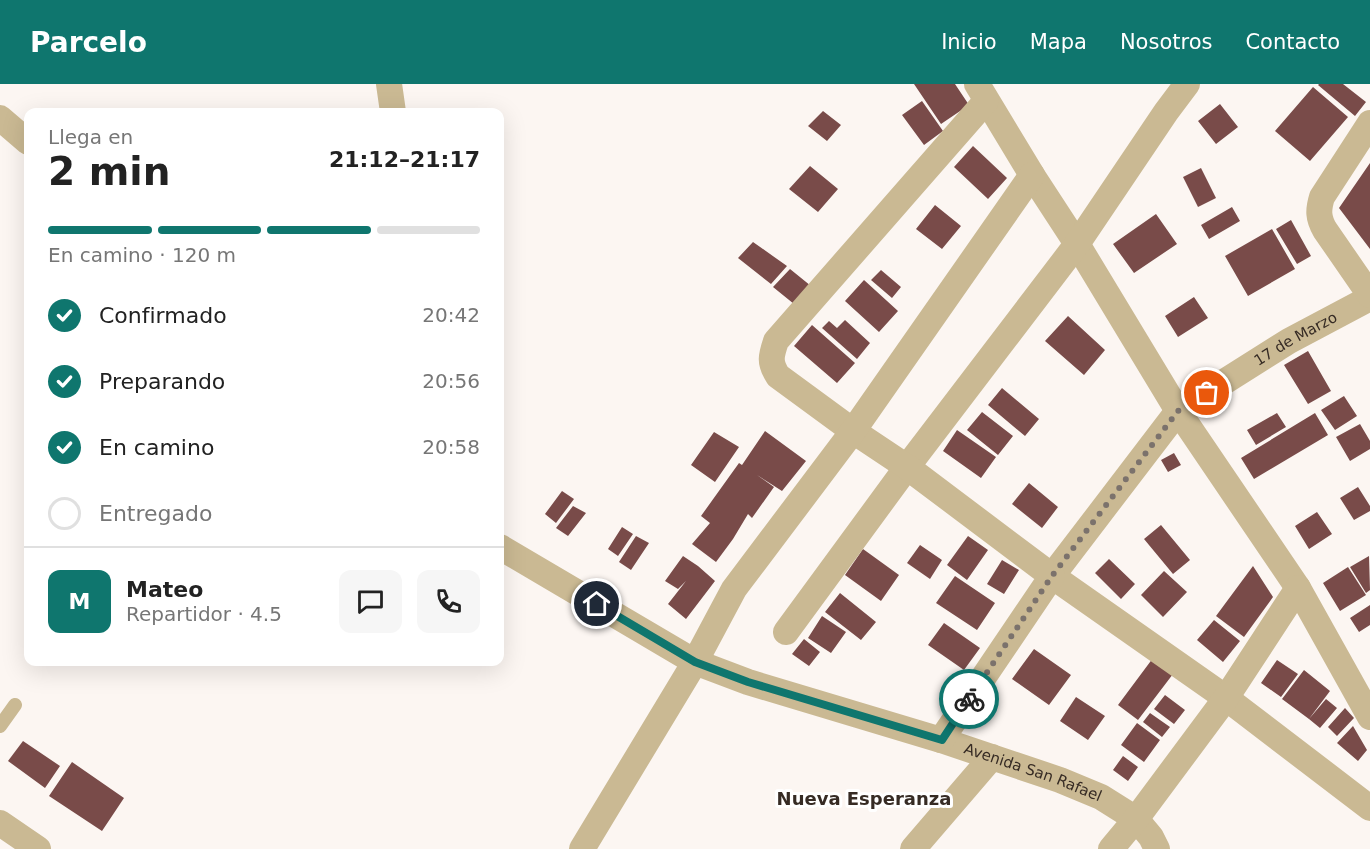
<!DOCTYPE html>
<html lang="es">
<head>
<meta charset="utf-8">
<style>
  body { margin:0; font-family:"DejaVu Sans",sans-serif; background:#f6f6f6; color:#222; height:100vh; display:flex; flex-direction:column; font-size:22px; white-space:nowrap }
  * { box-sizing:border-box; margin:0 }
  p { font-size:20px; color:#767676 }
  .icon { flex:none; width:33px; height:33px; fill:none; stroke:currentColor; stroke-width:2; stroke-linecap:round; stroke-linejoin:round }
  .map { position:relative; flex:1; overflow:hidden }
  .details { position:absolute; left:24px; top:24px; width:480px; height:558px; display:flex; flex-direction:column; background:#fff; border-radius:12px; box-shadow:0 6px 24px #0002 }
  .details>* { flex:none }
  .pin { position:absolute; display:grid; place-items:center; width:51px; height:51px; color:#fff; margin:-26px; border:3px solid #fff; border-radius:50%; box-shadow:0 2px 6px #0007 }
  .courier { position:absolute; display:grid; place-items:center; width:60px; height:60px; margin:-30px; border:4px solid #0f766e; border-radius:50%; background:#fff; color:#222; box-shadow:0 2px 8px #0007 }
  .headline em { font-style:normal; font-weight:700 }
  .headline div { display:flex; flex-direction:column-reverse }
  .headline { display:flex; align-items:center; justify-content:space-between; height:102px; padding:0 24px }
  h1 { font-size:39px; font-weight:700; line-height:45px }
  .bar { display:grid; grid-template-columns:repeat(4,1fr); gap:9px 6px; align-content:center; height:72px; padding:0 24px }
  .bar i { height:8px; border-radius:4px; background:#e0e0e0 }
  .bar .selected { background:#0f766e }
  .bar p { grid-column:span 4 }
  .line { display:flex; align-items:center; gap:15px; padding:0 24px; border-top:2px solid #e0e0e0 }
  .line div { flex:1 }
  .round { display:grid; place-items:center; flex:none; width:63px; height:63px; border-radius:12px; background:#f6f6f6 }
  ol { padding:0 24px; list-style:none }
  li { display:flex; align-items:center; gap:18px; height:66px }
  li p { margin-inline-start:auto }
  li .icon { padding:6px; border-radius:50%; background:#0f766e; color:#fff; stroke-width:4 }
  li:last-child { color:#767676 }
  li i { width:33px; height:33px; border:3px solid #e0e0e0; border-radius:50% }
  header { display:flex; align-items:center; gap:36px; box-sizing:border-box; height:84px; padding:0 30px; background:#0f766e; color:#fff }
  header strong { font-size:28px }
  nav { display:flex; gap:33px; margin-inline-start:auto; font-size:21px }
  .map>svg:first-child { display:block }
</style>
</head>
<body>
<header>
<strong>Parcelo</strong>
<nav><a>Inicio</a><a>Mapa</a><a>Nosotros</a><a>Contacto</a></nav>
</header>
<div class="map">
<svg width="1370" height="765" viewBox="0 0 1370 765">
  <rect width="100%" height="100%" fill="#fcf6f2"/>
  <path fill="#794b49" d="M 914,0 L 955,0 L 969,21 L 941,40 Z
    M 1319,0 L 1343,0 L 1366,18 L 1355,32 L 1318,1 Z
    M 1313,3 L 1348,33 L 1310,77 L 1275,47 Z
    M 922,17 L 943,47 L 924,61 L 902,31 Z
    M 1220,20 L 1238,43 L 1216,60 L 1198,37 Z
    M 823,27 L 841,41 L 827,57 L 808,42 Z
    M 973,62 L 1007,94 L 988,115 L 954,83 Z
    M 1370,79 L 1370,165 L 1339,124 Z
    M 810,82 L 838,105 L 818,128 L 789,105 Z
    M 1201,84 L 1216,114 L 1198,123 L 1183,93 Z
    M 935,121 L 961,142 L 942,165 L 916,145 Z
    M 1232,123 L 1240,137 L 1209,155 L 1201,141 Z
    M 1156,130 L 1177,160 L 1134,189 L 1113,160 Z
    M 1291,136 L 1311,172 L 1297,180 L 1276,145 Z
    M 1272,145 L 1295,185 L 1248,212 L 1225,172 Z
    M 753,158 L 787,182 L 771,200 L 738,174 Z
    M 790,185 L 811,202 L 794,220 L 773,203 Z
    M 881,186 L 901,203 L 892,214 L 871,196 Z
    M 864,196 L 898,227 L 879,248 L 845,217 Z
    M 1194,213 L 1208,234 L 1178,253 L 1165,232 Z
    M 1068,232 L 1105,266 L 1084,291 L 1045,257 Z
    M 845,236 L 870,259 L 857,275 L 822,244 L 829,237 L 837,244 Z
    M 812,241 L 855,279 L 837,299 L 794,262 Z
    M 1308,267 L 1331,307 L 1308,320 L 1284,281 Z
    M 1002,304 L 1039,335 L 1025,352 L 988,321 Z
    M 1344,312 L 1357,332 L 1335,346 L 1321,326 Z
    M 982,328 L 1013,352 L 998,371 L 967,346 Z
    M 1277,329 L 1286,343 L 1256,361 L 1247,346 Z
    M 1315,329 L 1328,351 L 1254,395 L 1241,374 Z
    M 1360,340 L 1370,357 L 1370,365 L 1350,377 L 1336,353 Z
    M 957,346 L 996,373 L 981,394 L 943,367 Z
    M 765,347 L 806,377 L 782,407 L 757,391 L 774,403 L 752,434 L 748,430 L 733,455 L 716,478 L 692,460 L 710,439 L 701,432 L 739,379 L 742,381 Z
    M 714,348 L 739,363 L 715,398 L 691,381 Z
    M 1174,369 L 1181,381 L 1168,388 L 1161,376 Z
    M 1029,399 L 1058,423 L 1042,444 L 1012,420 Z
    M 1358,403 L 1370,422 L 1370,427 L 1354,436 L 1340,414 Z
    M 562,407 L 574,415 L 556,439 L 545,430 Z
    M 573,422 L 586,429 L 568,452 L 556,444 Z
    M 1317,428 L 1332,450 L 1309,465 L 1295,442 Z
    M 1161,441 L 1190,476 L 1173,490 L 1144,455 Z
    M 622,443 L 633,450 L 618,472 L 608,465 Z
    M 636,452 L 649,459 L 631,486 L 619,478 Z
    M 968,452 L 988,466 L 967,496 L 947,481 Z
    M 920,461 L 942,476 L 930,495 L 907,479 Z
    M 863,465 L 899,491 L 881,517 L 845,491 Z
    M 683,472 L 698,482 L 715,497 L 686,535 L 668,520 L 686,497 L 678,505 L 665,497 Z
    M 1369,472 L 1370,506 L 1366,509 L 1350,483 Z
    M 1109,475 L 1135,500 L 1121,515 L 1095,489 Z
    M 1002,476 L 1019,486 L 1004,510 L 987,500 Z
    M 1253,482 L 1273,513 L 1244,553 L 1216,532 Z
    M 1348,483 L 1366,511 L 1340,527 L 1323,499 Z
    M 1164,487 L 1187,508 L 1163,533 L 1141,511 Z
    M 955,492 L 995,519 L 977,546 L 936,519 Z
    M 840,509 L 876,538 L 861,556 L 825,528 Z
    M 1370,521 L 1370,541 L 1359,548 L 1350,534 Z
    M 822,532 L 846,548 L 831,569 L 808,554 Z
    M 1214,536 L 1240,557 L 1223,578 L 1197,556 Z
    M 944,539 L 980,564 L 964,586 L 928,561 Z
    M 804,555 L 820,568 L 809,582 L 792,570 Z
    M 1034,565 L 1071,591 L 1049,621 L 1012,595 Z
    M 1153,574 L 1173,590 L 1138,636 L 1118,621 Z
    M 1277,576 L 1298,590 L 1281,613 L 1261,599 Z
    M 1304,586 L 1330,607 L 1309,635 L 1282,615 Z
    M 1165,611 L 1185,626 L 1174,640 L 1154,625 Z
    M 1076,613 L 1105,632 L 1088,656 L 1060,637 Z
    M 1326,615 L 1337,624 L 1320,644 L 1309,635 Z
    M 1345,624 L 1354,634 L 1337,652 L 1328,643 Z
    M 1150,629 L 1170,643 L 1162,653 L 1143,638 Z
    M 1137,639 L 1160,656 L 1144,678 L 1121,661 Z
    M 1353,642 L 1367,666 L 1358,677 L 1337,659 Z
    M 23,657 L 60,682 L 45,704 L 8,677 Z
    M 1123,672 L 1138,683 L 1128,697 L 1113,686 Z
    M 72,678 L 124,714 L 102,747 L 49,712 Z"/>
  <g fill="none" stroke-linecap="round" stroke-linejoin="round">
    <path stroke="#cab993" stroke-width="14" d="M 0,642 L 15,621"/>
    <g stroke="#cab993" stroke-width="26">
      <path d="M 389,0 L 393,28"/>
      <path id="s1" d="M 977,0 L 1032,91 L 1077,160 L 1178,327 L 1289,257 L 1370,214"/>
      <path d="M 0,34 L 28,58"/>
      <path d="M 1370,39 L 1322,113 C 1318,126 1318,134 1325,146 L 1370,211"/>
      <path id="s2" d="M 500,463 L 695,578 L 748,598 L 941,656 L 1060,696 L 1101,713 L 1136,735 L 1151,753 L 1157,765"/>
      <path d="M 1298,504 L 1178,327 L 1052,492 L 1226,614 L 1370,724"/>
      <path d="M 786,548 L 907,383 L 1077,160 L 1166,28 L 1187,0"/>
      <path d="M 941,656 L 1052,492 L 907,383 L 853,347 L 778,292 C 769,278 771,272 776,257 L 986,17"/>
      <path d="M 0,739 L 38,765"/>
      <path d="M 582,765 L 695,578 L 734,505 L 853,347 L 1032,91"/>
      <path d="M 913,765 L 992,673"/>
      <path d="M 1111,765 L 1136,735 L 1226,614 L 1298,504 L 1370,633"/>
    </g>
  </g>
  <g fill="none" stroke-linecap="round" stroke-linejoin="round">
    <path stroke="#7b726c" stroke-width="6" stroke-dasharray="0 10.8" d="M 969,615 L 1052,492 L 1178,327 L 1207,309"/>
    <path stroke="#0f766e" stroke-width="8" d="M 597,520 L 695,578 L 748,598 L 942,656 L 969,615"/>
  </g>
  <g text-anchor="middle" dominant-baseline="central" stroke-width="6" stroke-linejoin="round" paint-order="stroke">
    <g font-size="15" fill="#362b24" stroke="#fff">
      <text stroke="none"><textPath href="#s1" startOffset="522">17 de Marzo</textPath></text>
      <text stroke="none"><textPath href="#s2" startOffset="582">Avenida San Rafael</textPath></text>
    </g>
    <g font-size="18" font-weight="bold" fill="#362b24" stroke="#fff">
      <text x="864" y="714">Nueva Esperanza</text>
    </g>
  </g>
</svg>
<div class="pin" style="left:1207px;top:309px;background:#ea580c"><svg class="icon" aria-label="bag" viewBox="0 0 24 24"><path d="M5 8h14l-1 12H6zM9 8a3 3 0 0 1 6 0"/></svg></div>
<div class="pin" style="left:597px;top:520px;background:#1f2937"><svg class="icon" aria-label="home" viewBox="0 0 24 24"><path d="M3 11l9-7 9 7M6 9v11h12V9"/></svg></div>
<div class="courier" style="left:969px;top:615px"><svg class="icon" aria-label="bike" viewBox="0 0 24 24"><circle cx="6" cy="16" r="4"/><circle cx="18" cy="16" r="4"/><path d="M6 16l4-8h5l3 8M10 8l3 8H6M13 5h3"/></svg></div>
<section class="details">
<div class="headline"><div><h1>2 min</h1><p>Llega en</p></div><em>21:12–21:17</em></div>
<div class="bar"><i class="selected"></i><i class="selected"></i><i class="selected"></i><i></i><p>En camino · 120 m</p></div>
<ol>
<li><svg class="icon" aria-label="check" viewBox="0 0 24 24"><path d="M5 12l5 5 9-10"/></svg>Confirmado<p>20:42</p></li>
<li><svg class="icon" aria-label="check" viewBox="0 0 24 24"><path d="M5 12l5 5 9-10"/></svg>Preparando<p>20:56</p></li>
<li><svg class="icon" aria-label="check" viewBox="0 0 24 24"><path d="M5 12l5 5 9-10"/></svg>En camino<p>20:58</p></li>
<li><i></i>Entregado</li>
</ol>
<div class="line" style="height:108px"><b class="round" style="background:#0f766e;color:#fff">M</b><div><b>Mateo</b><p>Repartidor · 4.5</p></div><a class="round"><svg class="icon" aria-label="chat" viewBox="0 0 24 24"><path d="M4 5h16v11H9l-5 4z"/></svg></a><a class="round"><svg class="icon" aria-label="phone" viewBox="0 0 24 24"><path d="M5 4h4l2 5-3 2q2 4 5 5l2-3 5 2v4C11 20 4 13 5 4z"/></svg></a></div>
</section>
</div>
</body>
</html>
